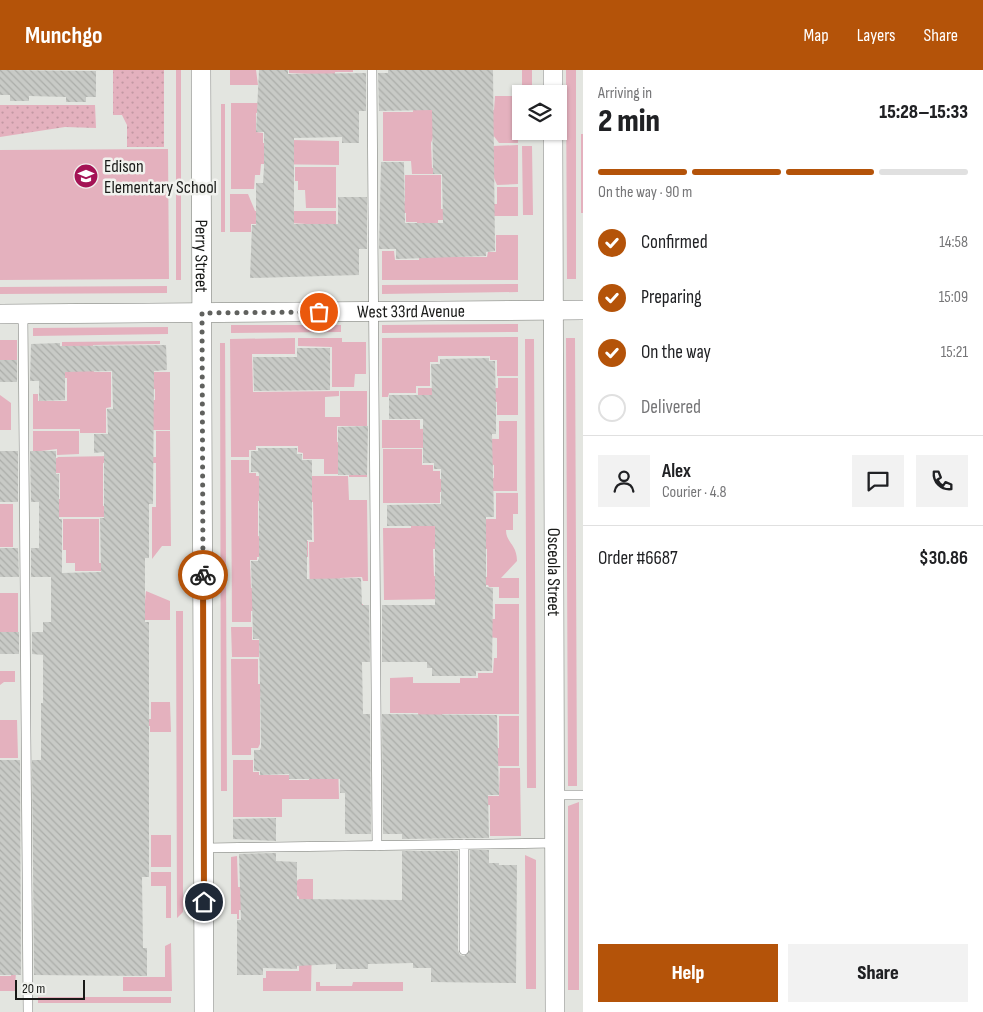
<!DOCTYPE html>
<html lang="en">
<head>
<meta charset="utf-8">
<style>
  body { margin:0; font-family:"Sofia Sans Condensed",sans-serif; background:#f2f2f2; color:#202124; height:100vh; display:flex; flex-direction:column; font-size:19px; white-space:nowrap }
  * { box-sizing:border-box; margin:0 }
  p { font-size:16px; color:#757577 }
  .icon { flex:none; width:28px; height:28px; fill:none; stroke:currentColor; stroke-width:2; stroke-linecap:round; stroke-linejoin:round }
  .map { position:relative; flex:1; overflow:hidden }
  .details { display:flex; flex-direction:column; background:#fff; width:400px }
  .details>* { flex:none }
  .controls { position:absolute; left:512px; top:15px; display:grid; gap:10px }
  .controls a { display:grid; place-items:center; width:55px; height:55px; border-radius:0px; background:#fff; box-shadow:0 1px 4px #0004; font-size:25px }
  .scale { position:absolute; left:15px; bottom:12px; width:70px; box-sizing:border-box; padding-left:5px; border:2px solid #191a18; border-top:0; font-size:14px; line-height:18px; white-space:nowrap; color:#191a18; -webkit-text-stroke:4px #f1f2ee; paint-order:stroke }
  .pin { position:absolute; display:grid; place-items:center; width:42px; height:42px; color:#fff; margin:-21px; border:2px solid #fff; border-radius:50%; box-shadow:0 1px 5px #0007 }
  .courier { position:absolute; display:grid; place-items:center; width:50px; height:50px; margin:-25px; border:4px solid #b45309; border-radius:50%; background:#fff; color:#222; box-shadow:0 1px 6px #0007 }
  .headline em { font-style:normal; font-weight:800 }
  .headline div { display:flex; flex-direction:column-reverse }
  .headline { display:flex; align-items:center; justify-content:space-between; height:85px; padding:0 15px }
  h1 { font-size:32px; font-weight:800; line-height:38px }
  .bar { display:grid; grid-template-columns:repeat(4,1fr); gap:8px 5px; align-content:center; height:60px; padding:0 15px }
  .bar i { height:6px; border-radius:4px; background:#e0e0e0 }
  .bar .current { background:#b45309 }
  .bar p { grid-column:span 4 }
  .line { display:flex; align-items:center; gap:12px; padding:0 15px; border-top:1px solid #e0e0e0 }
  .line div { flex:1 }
  .round { display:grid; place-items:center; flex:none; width:52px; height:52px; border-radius:0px; background:#f2f2f2 }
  ol { padding:0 15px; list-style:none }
  li { display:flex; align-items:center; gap:15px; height:55px }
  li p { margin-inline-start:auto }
  li .icon { padding:5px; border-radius:50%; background:#b45309; color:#fff; stroke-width:4 }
  li:last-child { color:#757577 }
  li i { width:28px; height:28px; border:2px solid #e0e0e0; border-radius:50% }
  .cta { display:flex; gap:10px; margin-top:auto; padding:10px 15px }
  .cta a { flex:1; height:58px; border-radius:0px; background:#b45309; color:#fff; font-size:20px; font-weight:800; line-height:58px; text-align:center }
  .cta a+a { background:#f2f2f2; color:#202124 }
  header { display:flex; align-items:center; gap:30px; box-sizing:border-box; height:70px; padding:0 25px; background:#b45309; color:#fff }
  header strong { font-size:24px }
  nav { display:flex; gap:28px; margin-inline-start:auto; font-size:18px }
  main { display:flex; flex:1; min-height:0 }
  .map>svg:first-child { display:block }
</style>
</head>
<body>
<header>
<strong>Munchgo</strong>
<nav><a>Map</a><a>Layers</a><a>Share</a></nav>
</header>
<main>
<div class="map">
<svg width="583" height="942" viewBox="0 0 583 942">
  <defs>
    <pattern id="park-dots" width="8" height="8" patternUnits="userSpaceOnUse" patternTransform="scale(1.25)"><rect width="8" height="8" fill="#e4b1be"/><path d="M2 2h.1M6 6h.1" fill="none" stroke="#c398a3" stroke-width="1.8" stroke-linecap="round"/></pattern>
    <pattern id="building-back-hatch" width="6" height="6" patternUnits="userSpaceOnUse" patternTransform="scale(1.25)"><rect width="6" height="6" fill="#c8cac6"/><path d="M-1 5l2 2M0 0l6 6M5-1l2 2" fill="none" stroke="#abada9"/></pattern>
  </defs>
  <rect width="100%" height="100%" fill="#e3e5e0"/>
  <path fill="#e4b1be" d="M 176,0 L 181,0 L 181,210 L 176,210 Z
    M 230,0 L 256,0 L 258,15 L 230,15 Z
    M 289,0 L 353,0 L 353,2 L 335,2 L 335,5 L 289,3 Z
    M 522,0 L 532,0 L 532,24 L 522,24 Z
    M 566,0 L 576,0 L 576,209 L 567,209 Z
    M 412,15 L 432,34 L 432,44 L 442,44 L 431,73 L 432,98 L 438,98 L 438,104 L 412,104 L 411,91 L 383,91 L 383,42 L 413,42 Z
    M 495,26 L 518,26 L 518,73 L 499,73 L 493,65 L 485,40 L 494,40 Z
    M 231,33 L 286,33 L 268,42 L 256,43 L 256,62 L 263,63 L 263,73 L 291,73 L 291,70 L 339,71 L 339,95 L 261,94 L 260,105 L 255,105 L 254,119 L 231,119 Z
    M 221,34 L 225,34 L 225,162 L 221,162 Z
    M 581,64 L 583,64 L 583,143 L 581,143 Z
    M 518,75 L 518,114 L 497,115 L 494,108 L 489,108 L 493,76 Z
    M 522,76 L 532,76 L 533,145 L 523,145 Z
    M 168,79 L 169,209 L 0,210 L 0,80 Z
    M 295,97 L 336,97 L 336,138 L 306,138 L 305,120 L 298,120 L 298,111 L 295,111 Z
    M 405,105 L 441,105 L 441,139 L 470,139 L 470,150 L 438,150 L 438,155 L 418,185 L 417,152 L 406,152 L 406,143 L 383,143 L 405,131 Z
    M 497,117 L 518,117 L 518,146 L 486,146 L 490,134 L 497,134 Z
    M 230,124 L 248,124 L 255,141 L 258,141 L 258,154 L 251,154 L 251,162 L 230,162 Z
    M 285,141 L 336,141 L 336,156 L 277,152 Z
    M 496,165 L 518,165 L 518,210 L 382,210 L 382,181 L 394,181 L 395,190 L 419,190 L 419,187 L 487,187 L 488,182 L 496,182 Z
    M 518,214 L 518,222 L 382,224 L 382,215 Z
    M 167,216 L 167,223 L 0,224 L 0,217 Z
    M 518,254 L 518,262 L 382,263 L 382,255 Z
    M 231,255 L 341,255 L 341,262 L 231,263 Z
    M 168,257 L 168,264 L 33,266 L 33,258 Z
    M 518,267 L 518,306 L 497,306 L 497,290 L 490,290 L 490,286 L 438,286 L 438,292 L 430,292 L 430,316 L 416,316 L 416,323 L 389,323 L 388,327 L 382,327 L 382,268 Z
    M 295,268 L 295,284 L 252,284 L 253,322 L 339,321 L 339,326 L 325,327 L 325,347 L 340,347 L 340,321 L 367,321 L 367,356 L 337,356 L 337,372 L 346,373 L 367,381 L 367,407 L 349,407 L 349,404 L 324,404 L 324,389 L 303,389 L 303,383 L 298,382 L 298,376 L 256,376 L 256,380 L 249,380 L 249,387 L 231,387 L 230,269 Z
    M 298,268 L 342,268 L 342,272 L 366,272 L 366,304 L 355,304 L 354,317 L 332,317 L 332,277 L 298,276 Z
    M 566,268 L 575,268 L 577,716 L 568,716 Z
    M 525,269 L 534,269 L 536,718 L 527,718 Z
    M 0,270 L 17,270 L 17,290 L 0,290 Z
    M 160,271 L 160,274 L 93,275 L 94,302 L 111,302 L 111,337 L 106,338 L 106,363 L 80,363 L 80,359 L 33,359 L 33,324 L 38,324 L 38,331 L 67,331 L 67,308 L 62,308 L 62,272 Z
    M 220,273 L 225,273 L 227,721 L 221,721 Z
    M 141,302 L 170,302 L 170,360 L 149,360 L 150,330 L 155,330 L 155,319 L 150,319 Z
    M 498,308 L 518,308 L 518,345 L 497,345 L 497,332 L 439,332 L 418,345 L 418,318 L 498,318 Z
    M 0,325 L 11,333 L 11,360 L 0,360 Z
    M 382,350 L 420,350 L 420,359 L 436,358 L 440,378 L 382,378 Z
    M 499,351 L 517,351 L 517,421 L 474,421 L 483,408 L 494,408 L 494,395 L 488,394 L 442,368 L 499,369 Z
    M 33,361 L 79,361 L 79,384 L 57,385 L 57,379 L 33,382 Z
    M 156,361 L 170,361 L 171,476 L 162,476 L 152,489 L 152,437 L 156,437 L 156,393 L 115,393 L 115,388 L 156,387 Z
    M 383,379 L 422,379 L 422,395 L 433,395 L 433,401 L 440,401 L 440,409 L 453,409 L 453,422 L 440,422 L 440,433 L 383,433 Z
    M 112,386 L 112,392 L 103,393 L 103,436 L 148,435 L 148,447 L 39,447 L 39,430 L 60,429 L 60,403 L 38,403 L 45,389 L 57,388 L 58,387 Z
    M 231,390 L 249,390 L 249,403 L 256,403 L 256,406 L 307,406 L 307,431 L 258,431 L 258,466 L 262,467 L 262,471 L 308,471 L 308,487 L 257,487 L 257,490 L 250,490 L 251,518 L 257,518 L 258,541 L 251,541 L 251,552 L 232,552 Z
    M 309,406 L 348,406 L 349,430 L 367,430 L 368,511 L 363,511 L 362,507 L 340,508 L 341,534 L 363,534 L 363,558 L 310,537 L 309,472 L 314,472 L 313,432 L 309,432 Z
    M 496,423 L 518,423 L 518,444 L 513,444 L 513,460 L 506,460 C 506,473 517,474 517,491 L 501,508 L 519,508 L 519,528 L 499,528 L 499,517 L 489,517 L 488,515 L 442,515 L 442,507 L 487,507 L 487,479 L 442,479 L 483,449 L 496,449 Z
    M 0,434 L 13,434 L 13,477 L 0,477 Z
    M 411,435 L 440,435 L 441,479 L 433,479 L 434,506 L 441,507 L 441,529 L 384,530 L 383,458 L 411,458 Z
    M 63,449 L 99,449 L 99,493 L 107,493 L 107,501 L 75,501 L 75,493 L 66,493 L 66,480 L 63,480 Z
    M 146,521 L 170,531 L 170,550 L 112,550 L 112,530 L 145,531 Z
    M 0,523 L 18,523 L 18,575 L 12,575 L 12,562 L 0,562 Z
    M 495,534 L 519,534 L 519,644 L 442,644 L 442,648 L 418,645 L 418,643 L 390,643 L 390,608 L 413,607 L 413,613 L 460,613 L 460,608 L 478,608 L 478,603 L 493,603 L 494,588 L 497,588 L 497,568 L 489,567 L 489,549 L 495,549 Z
    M 176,541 L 183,541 L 183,842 L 177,848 Z
    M 231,557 L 252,557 L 252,570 L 259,570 L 259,587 L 232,587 Z
    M 231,589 L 258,589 L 258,614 L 298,614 L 298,626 L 260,626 L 260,674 L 258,678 L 251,678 L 251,685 L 232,685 Z
    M 0,601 L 15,601 L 15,612 L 4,612 L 0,615 Z
    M 151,632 L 170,632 L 171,662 L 150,662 L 150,656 L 98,657 L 130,650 L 151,649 Z
    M 499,646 L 519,646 L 519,696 L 441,696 L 443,678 L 499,678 Z
    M 0,650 L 17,650 L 18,688 L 0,688 Z
    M 309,674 L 338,692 L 339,729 L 282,729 L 282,747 L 233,747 L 233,690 L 253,690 L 253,702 L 259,702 L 259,705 L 289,705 L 289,710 L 309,710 Z
    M 500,698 L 520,698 L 521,766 L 490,766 L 490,735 L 450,735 L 458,726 L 499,726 Z
    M 579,732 L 579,920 L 568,920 L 568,736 Z
    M 151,765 L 171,765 L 171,797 L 151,797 Z
    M 525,785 L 536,790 L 536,919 L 526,919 Z
    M 237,786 L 238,817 L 268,817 L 262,840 L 239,840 L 239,849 L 237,849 L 237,844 L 231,844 L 231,787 Z
    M 151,802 L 171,802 L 171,848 L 166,848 L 166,816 L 151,816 Z
    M 299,809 L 313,809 L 313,851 L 299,861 L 299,827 L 293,822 L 293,815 Z
    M 299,869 L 312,869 L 311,921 L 263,921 L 263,908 L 266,908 L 266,901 L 299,901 Z
    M 171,873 L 172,921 L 123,921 L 123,907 L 165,907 L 165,876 Z
    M 12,900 L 16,900 L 15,921 L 0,921 L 0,906 L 11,906 Z
    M 316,912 L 320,912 L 320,916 L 352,916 L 353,912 L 403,912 L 403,921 L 316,921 Z
    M 38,927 L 171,927 L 171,933 L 38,933 Z"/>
  <path fill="url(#park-dots)" d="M 113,0 L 164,0 L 164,77 L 127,77 L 127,55 L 122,45 L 113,45 Z
    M 0,35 L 95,35 L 96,58 L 65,57 L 0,67 Z"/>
  <path fill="url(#building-back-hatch)" d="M 0,0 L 96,1 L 96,27 L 86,27 L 86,32 L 66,32 L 66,27 L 29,26 L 29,31 L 10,31 L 10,25 L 0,25 Z
    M 259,0 L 288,0 L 288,4 L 366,3 L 366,41 L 359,41 L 359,73 L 342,73 L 342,67 L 294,68 L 294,154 L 338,154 L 338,127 L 367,127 L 367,179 L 359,179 L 359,205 L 250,208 L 252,155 L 256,155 L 256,113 L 263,113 L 264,97 L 264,62 L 256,62 Z
    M 388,0 L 493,0 L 495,181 L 486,182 L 486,186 L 396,189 L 396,179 L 379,179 L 381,92 L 404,92 L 405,153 L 443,153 L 442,104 L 433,104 L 432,40 L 379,41 L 378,3 L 388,3 Z
    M 60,273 L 60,276 L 166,275 L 167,300 L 154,301 L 153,434 L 149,434 L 149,488 L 145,488 L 145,552 L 149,552 L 149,807 L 142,807 L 143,878 L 147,878 L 147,906 L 34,905 L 32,690 L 41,690 L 41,633 L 43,633 L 43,585 L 32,584 L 32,562 L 43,562 L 43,552 L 51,552 L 51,507 L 31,507 L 31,478 L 39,478 L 39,432 L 31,432 L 30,381 L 56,381 L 56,404 L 59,404 L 59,449 L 62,449 L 62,503 L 101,502 L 100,448 L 104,448 L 104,382 L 94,383 L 94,364 L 108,364 L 107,339 L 113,339 L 112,301 L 65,302 L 65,330 L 39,331 L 39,311 L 30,311 L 31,274 Z
    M 297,278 L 330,278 L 330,320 L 254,321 L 253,287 L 297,287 Z
    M 489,288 L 489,291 L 495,291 L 496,338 L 496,364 L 492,364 L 494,447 L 486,447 L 486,517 L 493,518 L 492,601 L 476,601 L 476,606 L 432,606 L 432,598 L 427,598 L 427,592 L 382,592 L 382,535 L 435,535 L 435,456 L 387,456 L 387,435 L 441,434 L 441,399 L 434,399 L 434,393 L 423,393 L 423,349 L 389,349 L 389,325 L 432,325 L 431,294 L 440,294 L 440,289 Z
    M 0,290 L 17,290 L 17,312 L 0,312 Z
    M 368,356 L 367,405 L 338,405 L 338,357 Z
    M 258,378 L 297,378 L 297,384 L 302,384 L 302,390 L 312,390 L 312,470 L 307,470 L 307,509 L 361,508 L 362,535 L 369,535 L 370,592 L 362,592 L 363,644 L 370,644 L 371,764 L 345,764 L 345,723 L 340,723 L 340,709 L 289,709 L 289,704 L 260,705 L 260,701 L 254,701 L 254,680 L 260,680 L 261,677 L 260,613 L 259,569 L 253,569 L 251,491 L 258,491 L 259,488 L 259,404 L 258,402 L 251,402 L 251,381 L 258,381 Z
    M 0,381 L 18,381 L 18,432 L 0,432 Z
    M 0,478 L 18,478 L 19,507 L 0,507 Z
    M 0,562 L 19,562 L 19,584 L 0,584 Z
    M 382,644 L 497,645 L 499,725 L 488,725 L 489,768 L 402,769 L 402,764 L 383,764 Z
    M 0,690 L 20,690 L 21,905 L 0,905 Z
    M 276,748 L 276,771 L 233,769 L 233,749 Z
    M 470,780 L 489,780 L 489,793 L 499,793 L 499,795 L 517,795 L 516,913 L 431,912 L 431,898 L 413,898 L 413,893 L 368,894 L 368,899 L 336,899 L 336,894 L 297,896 L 297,899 L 263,898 L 263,905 L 237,905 L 237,850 L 241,850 L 239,784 L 276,783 L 276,791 L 297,792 L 297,829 L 402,830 L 402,781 L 458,781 L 458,880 L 460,885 L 464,886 L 470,880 Z"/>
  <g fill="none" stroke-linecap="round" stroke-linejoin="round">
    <defs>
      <path id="lane" d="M 372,0 L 377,776
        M 23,243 L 28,942
        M 554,725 L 583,725
        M 464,774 L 464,880
        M 204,778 L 555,773"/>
      <g id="street">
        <path id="s1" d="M 201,0 L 204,942"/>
        <path d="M 553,0 L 553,24"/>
        <path id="s2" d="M 553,61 L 555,942"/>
        <path id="s3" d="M 0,244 L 583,240"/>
      </g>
    </defs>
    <use href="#lane" stroke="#777974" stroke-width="10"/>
    <use href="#street" stroke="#777974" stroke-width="20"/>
    <use href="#lane" stroke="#fff" stroke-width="9"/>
    <use href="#street" stroke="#fff" stroke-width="19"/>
  </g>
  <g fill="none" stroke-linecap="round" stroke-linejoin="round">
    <path stroke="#60615e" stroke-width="5" stroke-dasharray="0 9" d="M 203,505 L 202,243 L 319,242"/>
    <path stroke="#b45309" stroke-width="6" d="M 203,505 L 204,832"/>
  </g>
  <defs>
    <symbol id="school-disc" viewBox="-11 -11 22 22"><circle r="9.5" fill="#a41355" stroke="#f1f2ee"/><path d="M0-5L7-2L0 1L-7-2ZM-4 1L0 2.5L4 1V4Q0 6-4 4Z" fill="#fff"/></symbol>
  </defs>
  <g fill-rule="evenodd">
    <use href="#school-disc" x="72" y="92" width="28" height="28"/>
  </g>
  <g text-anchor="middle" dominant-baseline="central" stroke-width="5" stroke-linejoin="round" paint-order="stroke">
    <g font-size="18" fill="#191a18" stroke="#f1f2ee" text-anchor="start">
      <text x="104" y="96">Edison<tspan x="104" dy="21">Elementary School</tspan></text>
    </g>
    <g font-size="18" fill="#191a18" stroke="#f1f2ee">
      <text stroke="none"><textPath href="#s1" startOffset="186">Perry Street</textPath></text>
      <text stroke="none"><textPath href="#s3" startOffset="411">West 33rd Avenue</textPath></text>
      <text stroke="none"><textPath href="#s2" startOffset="441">Osceola Street</textPath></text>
    </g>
  </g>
</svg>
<div class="controls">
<a><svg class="icon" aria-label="layers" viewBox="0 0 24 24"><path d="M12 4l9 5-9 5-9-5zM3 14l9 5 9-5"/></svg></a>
</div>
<div class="scale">20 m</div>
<div class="pin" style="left:319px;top:242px;background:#ea580c"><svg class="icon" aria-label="bag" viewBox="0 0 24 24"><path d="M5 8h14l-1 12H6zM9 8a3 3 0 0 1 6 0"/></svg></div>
<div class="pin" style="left:204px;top:832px;background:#1f2937"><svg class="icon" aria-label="home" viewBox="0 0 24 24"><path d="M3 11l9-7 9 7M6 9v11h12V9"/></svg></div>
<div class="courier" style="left:203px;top:505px"><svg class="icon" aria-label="bike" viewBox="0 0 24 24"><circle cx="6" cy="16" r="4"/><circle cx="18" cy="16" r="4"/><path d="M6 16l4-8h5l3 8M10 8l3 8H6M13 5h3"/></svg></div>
</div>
<section class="details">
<div class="headline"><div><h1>2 min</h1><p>Arriving in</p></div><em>15:28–15:33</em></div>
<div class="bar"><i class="current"></i><i class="current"></i><i class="current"></i><i></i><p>On the way · 90 m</p></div>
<ol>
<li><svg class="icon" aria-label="check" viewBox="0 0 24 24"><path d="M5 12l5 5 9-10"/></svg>Confirmed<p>14:58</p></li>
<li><svg class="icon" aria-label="check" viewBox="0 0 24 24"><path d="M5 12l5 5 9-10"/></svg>Preparing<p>15:09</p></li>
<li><svg class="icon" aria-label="check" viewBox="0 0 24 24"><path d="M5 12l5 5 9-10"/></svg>On the way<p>15:21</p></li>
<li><i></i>Delivered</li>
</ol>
<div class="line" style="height:90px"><a class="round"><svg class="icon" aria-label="person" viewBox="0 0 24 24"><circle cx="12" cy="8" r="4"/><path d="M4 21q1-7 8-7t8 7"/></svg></a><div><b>Alex</b><p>Courier · 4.8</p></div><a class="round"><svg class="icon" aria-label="chat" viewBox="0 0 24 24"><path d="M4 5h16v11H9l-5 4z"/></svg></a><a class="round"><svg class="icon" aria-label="phone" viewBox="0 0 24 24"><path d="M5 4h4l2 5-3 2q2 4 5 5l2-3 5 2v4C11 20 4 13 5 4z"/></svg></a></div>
<div class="line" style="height:65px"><div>Order #6687</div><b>$30.86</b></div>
<div class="cta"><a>Help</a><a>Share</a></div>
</section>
</main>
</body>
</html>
